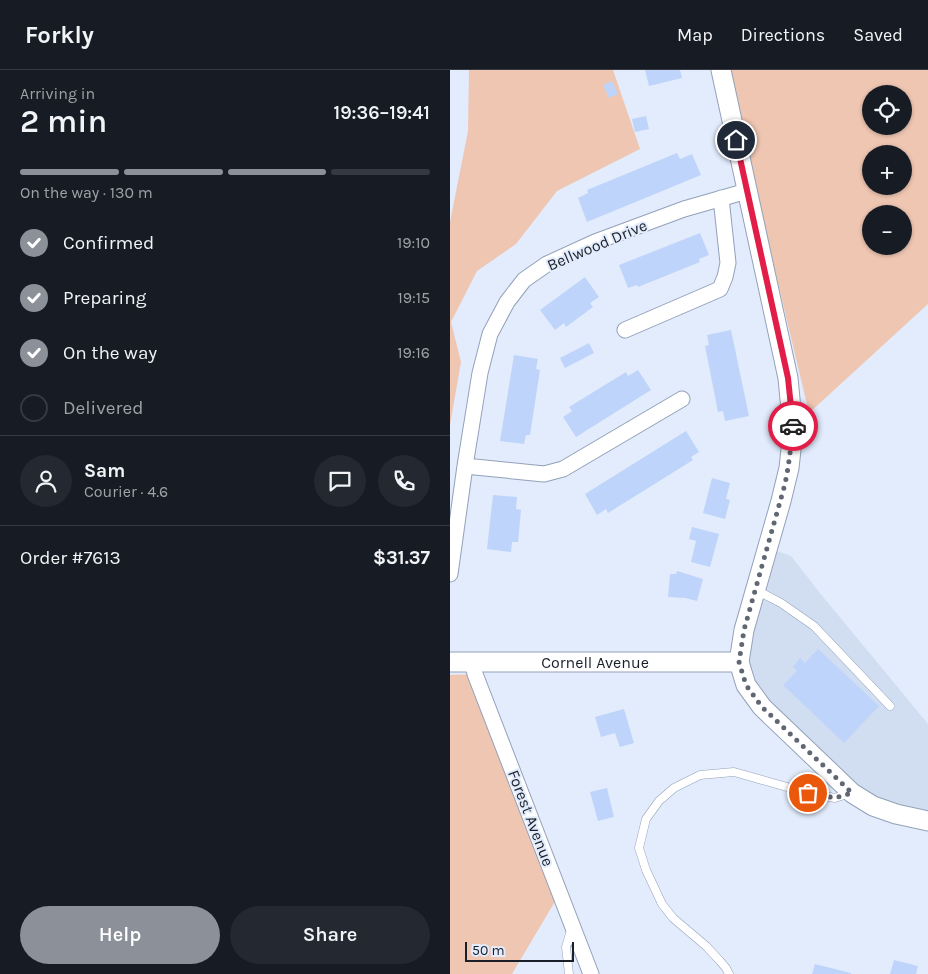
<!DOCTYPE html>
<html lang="en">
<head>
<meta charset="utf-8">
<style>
  body { margin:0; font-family:Karla,sans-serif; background:#242831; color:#f1f3f6; height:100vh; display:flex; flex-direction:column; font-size:19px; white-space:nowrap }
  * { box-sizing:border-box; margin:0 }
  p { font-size:16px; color:#9ea1a6 }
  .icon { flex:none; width:28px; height:28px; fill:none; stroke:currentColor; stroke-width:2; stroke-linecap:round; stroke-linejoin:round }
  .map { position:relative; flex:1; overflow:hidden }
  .sheet { display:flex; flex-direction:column; background:#171b24; width:450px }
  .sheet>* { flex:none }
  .controls { position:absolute; left:412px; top:15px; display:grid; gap:10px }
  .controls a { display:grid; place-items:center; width:50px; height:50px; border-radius:50%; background:#171b24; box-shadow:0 1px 4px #0004; font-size:25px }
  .scale { position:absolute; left:15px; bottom:12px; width:109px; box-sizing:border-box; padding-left:5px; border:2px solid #1a2029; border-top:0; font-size:14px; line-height:18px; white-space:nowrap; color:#1a2029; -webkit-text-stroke:4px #e2ecfc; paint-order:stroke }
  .pin { position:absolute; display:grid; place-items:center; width:42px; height:42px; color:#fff; margin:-21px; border:2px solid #fff; border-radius:50%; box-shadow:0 1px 5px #0007 }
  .courier { position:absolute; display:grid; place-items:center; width:50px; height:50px; margin:-25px; border:4px solid #e11d48; border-radius:50%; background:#fff; color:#222; box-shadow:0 1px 6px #0007 }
  .overview em { font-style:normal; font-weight:600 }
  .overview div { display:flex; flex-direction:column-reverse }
  .overview { display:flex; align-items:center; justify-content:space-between; height:85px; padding:0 20px }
  h1 { font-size:32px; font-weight:600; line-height:38px }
  .bar { display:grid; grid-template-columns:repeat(4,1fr); gap:8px 5px; align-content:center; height:60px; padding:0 20px }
  .bar i { height:6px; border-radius:4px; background:#363941 }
  .bar .current { background:#8c9099 }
  .bar p { grid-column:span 4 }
  .line { display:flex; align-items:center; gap:12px; padding:0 20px; border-top:1px solid #363941 }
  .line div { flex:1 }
  .round { display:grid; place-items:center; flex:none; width:52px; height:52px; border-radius:26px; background:#242831 }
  ol { padding:0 20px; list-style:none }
  li { display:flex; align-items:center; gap:15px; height:55px }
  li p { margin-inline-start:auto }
  li .icon { padding:5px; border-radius:50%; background:#8c9099; color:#fff; stroke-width:4 }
  li:last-child { color:#9ea1a6 }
  li i { width:28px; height:28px; border:2px solid #363941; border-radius:50% }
  .cta { display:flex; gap:10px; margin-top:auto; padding:10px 20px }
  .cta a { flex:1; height:58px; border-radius:30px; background:#8c9099; color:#fff; font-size:20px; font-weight:600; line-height:58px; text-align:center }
  .cta a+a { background:#242831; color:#f1f3f6 }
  header { display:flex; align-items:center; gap:30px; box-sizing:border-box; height:70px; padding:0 25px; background:#171b24; border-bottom:1px solid #363941 }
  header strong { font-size:24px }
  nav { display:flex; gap:28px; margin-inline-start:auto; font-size:18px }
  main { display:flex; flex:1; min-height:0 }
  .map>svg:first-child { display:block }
</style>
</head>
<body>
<header>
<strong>Forkly</strong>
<nav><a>Map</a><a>Directions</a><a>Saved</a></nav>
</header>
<main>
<section class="sheet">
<div class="overview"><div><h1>2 min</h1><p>Arriving in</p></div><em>19:36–19:41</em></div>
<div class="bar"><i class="current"></i><i class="current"></i><i class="current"></i><i></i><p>On the way · 130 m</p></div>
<ol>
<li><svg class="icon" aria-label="check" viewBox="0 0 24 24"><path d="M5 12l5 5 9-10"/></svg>Confirmed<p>19:10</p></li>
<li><svg class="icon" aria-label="check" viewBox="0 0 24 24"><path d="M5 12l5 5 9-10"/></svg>Preparing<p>19:15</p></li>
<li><svg class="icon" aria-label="check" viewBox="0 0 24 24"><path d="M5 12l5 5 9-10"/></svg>On the way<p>19:16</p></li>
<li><i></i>Delivered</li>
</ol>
<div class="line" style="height:90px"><a class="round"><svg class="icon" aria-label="person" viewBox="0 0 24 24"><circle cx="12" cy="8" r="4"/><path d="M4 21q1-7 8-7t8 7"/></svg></a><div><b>Sam</b><p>Courier · 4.6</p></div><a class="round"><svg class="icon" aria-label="chat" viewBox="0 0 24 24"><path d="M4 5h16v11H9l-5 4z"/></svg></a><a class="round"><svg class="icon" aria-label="phone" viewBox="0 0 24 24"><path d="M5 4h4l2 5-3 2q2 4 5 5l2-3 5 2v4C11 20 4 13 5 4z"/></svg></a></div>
<div class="line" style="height:65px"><div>Order #7613</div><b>$31.37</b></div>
<div class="cta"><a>Help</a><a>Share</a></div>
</section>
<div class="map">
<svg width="478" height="904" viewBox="0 0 478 904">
  <rect width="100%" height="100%" fill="#e2ecfc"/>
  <path fill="#d1ddf0" d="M 318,478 L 341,486 L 369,522 L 478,654 L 478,751 L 423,736 L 296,615 L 294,560 Z"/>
  <path fill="#efc6b2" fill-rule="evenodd" d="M 19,0 L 163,0 L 190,79 L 107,121 L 66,174 L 27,201 L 1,252 L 11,292 L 0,355 L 0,152 L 18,61 Z
    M 279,0 L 478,0 L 478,234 L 359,343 L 305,116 ZM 421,24 L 454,24 L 454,56 L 421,56 ZM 421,84 L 454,84 L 454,116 L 421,116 ZM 421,144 L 454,144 L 454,176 L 421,176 Z
    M 25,604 L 110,823 L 62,904 L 0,904 L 0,605 Z"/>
  <path fill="#bfd4fa" d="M 195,0 L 230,0 L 232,8 L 199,16 Z
    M 162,11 L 168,24 L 159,28 L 153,15 Z
    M 196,46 L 199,59 L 185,62 L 182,49 Z
    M 227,83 L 230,89 L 242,84 L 251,105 L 137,152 L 128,128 L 138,123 L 137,120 Z
    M 250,163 L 259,185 L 249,189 L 250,192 L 188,217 L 187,215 L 178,218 L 169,195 Z
    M 135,207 L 149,227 L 140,233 L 143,237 L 116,257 L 114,253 L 105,260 L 90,240 Z
    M 281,260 L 299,346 L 275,351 L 273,341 L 268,342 L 255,276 L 259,275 L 257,265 Z
    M 139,273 L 144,283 L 115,298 L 110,288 Z
    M 64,285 L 88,289 L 86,299 L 90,300 L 80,365 L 76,365 L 74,374 L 50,371 Z
    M 188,300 L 201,320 L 126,367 L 113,347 L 122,341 L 119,337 L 176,302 L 178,306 Z
    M 236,361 L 249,382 L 241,387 L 243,390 L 158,443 L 156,439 L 147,445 L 135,424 Z
    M 262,408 L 280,413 L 276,429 L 280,430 L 275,449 L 253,443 Z
    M 43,425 L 67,427 L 66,439 L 71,440 L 68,472 L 62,472 L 61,482 L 37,479 Z
    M 242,457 L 269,464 L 260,497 L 241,492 L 246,471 L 239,469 Z
    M 227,501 L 253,509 L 247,531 L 235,528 L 218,527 L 220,504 L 226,504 Z
    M 368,579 L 429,636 L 394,673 L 333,615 L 347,601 L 343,597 L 350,588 L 355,593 Z
    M 174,639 L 184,673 L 170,677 L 165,663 L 151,667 L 145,647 Z
    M 157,718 L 164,747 L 148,751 L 140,722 Z
    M 444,890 L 468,896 L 466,904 L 440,904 Z
    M 365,894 L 401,903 L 401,904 L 362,904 Z"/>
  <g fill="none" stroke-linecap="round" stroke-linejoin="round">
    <defs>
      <path id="service" d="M 306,520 L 331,533 L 364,556 L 440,636
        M 119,904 L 116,877 L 122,857
        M 279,904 L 276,898 L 270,891 L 256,876 L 223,848 L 212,834 L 196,800 L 189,778 L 196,749 L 209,731 L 224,718 L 250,705 L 284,702 L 358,723 L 385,728 L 400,723"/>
      <path id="minor" d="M 175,260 L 270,219 L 275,207 L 278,193 L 271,128
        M 15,396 L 94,404 L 113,399 L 232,329
        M 0,504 L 15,396 L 30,303 L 40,264 L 57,232 L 74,210 L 97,194 L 145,172 L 234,139 L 297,121
        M 22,592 L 25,604 L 141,904"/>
      <g id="tertiary">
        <path d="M 271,0 L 338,308 L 343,361 L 339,398 L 331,431 L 294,560 L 289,592 L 296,615 L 312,637 L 402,723 L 423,736 L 446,744 L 478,751"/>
        <path id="s1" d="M 0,592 L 289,592"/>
      </g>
    </defs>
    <use href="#service" stroke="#93a1b9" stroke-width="9"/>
    <use href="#minor" stroke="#93a1b9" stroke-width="17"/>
    <use href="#tertiary" stroke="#93a1b9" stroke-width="21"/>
    <use href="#service" stroke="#fff" stroke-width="8"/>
    <use href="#minor" stroke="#fff" stroke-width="15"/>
    <use href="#tertiary" stroke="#fff" stroke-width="19"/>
  </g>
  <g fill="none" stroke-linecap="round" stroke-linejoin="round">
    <path stroke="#606773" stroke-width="5" stroke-dasharray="0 9" d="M 343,356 L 343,361 L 338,398 L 335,414 L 294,560 L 289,592 L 296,615 L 312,637 L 402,723 L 385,728 L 358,723"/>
    <path stroke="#e11d48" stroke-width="6" d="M 286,70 L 338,308 L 343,356"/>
  </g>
  <g text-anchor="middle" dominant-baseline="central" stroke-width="4" stroke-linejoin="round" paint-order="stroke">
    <g font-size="16" fill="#1a2029" stroke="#e2ecfc">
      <text transform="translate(147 175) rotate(-23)">Bellwood Drive</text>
      <text stroke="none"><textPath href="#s1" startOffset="145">Cornell Avenue</textPath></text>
      <text transform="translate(81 748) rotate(69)">Forest Avenue</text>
    </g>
  </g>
</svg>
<div class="controls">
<a><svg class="icon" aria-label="locate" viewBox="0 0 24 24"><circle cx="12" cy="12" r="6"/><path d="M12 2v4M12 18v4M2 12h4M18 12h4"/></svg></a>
<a>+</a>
<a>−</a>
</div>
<div class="scale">50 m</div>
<div class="pin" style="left:358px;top:723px;background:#ea580c"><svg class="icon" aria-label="bag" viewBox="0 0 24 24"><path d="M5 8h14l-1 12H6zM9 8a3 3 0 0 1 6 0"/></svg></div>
<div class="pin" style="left:286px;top:70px;background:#1f2937"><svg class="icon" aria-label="home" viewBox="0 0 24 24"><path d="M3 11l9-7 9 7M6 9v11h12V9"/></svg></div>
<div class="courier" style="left:343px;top:356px"><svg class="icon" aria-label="car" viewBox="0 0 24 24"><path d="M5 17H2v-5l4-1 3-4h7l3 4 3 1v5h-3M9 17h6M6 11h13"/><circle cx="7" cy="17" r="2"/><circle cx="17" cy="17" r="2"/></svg></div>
</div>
</main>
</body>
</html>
